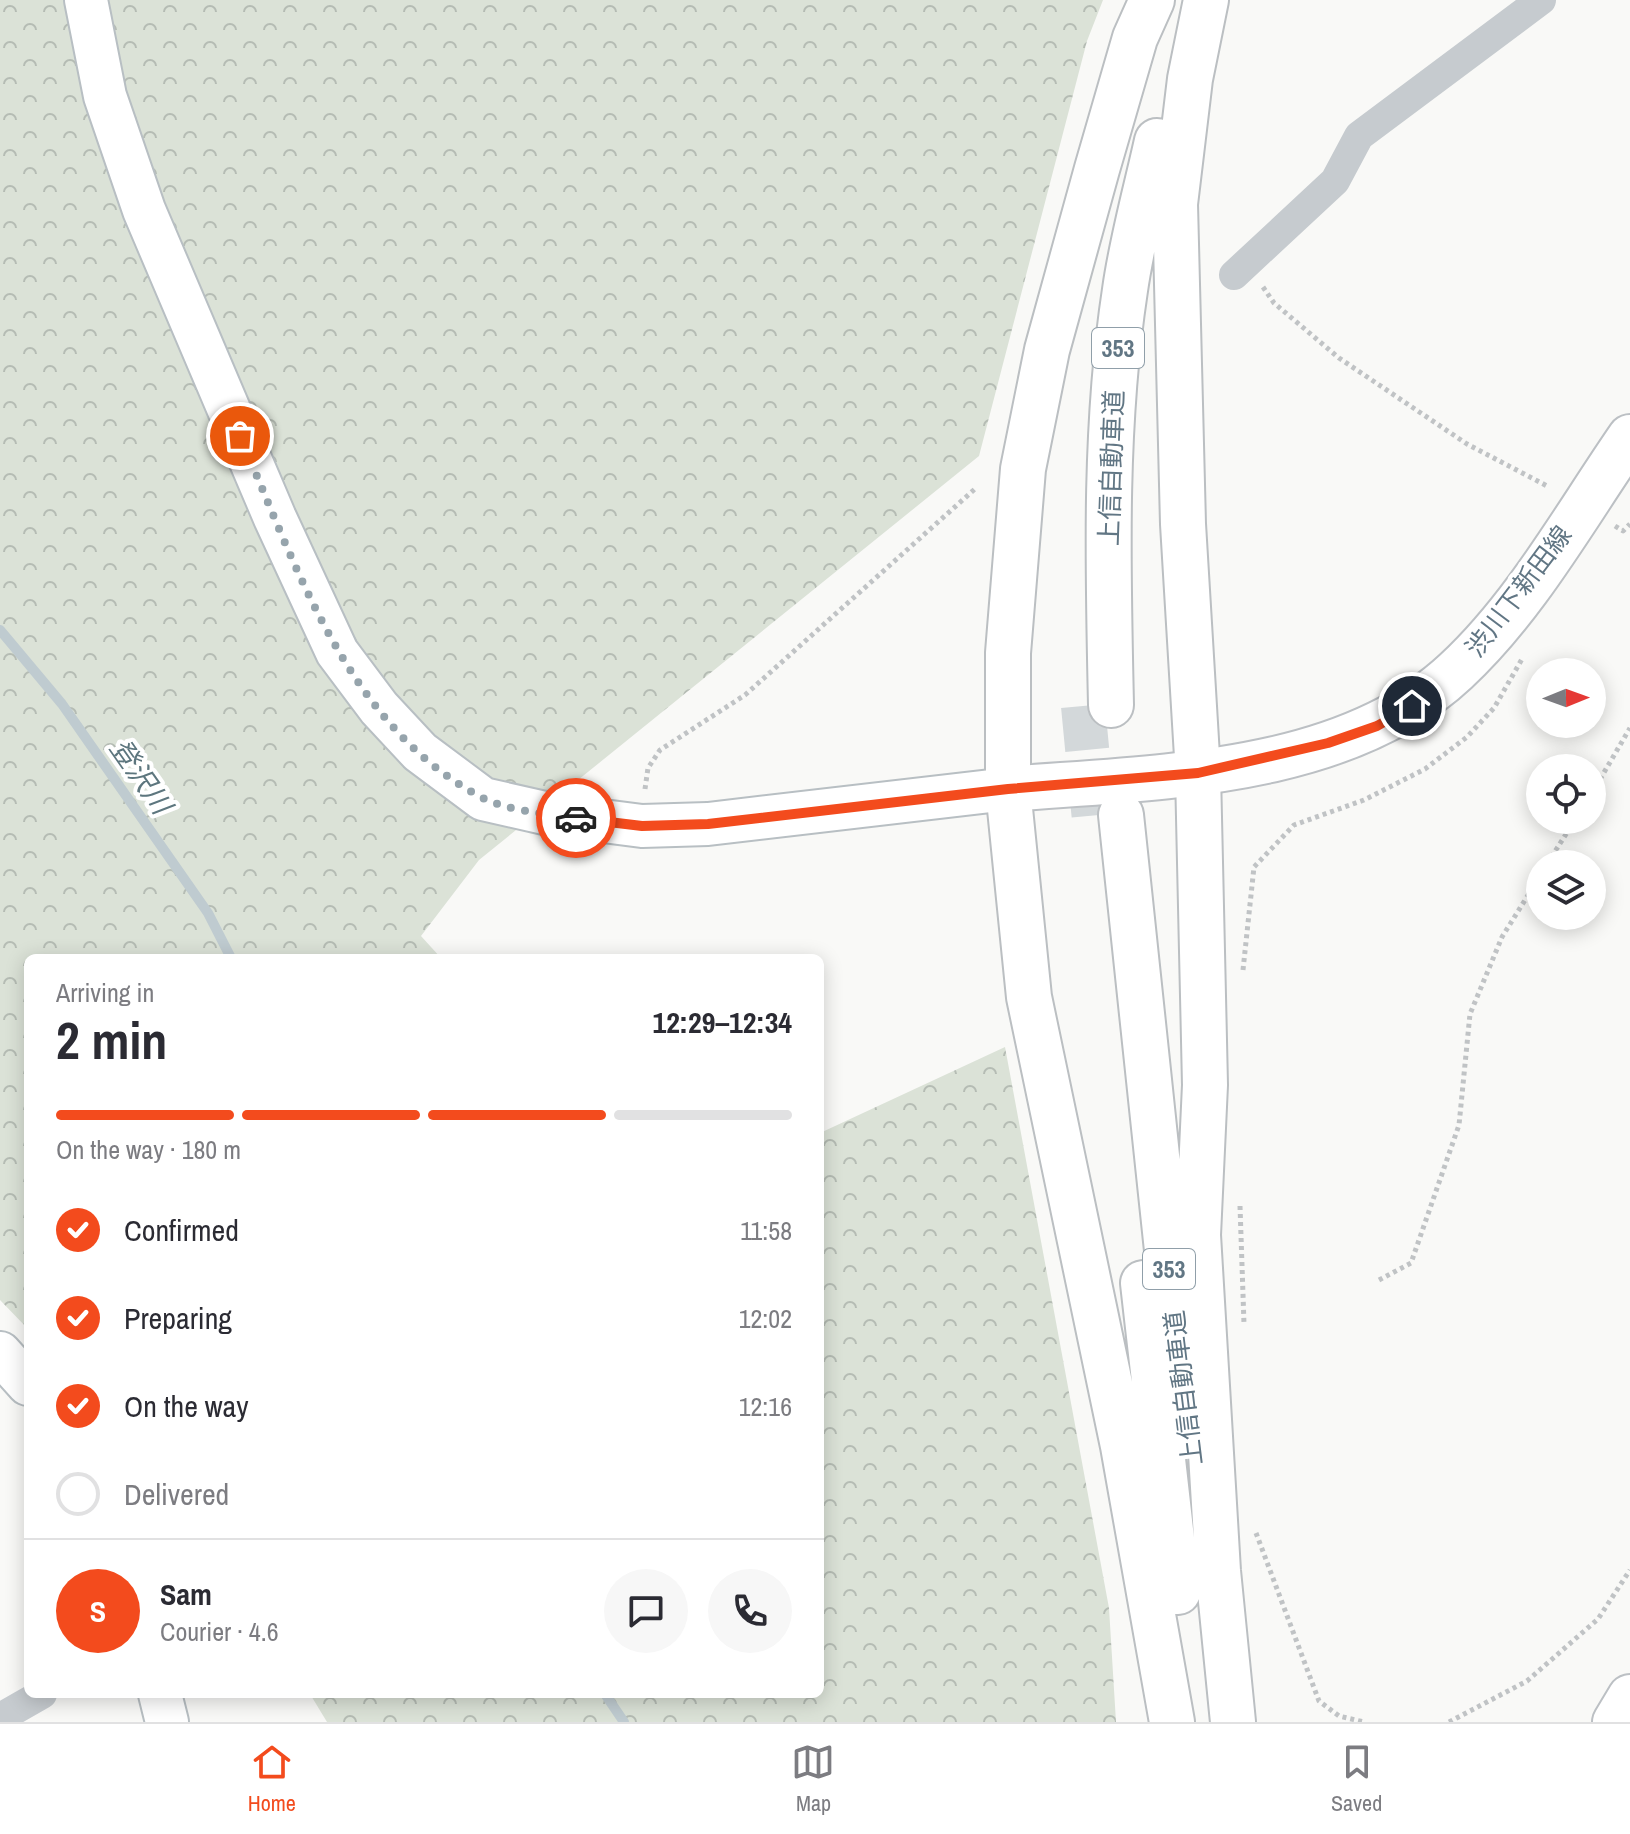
<!DOCTYPE html>
<html lang="en">
<head>
<meta charset="utf-8">
<style>
  body { margin:0; font-family:"Archivo Narrow","Noto Sans JP",sans-serif; background:#f7f7f7; color:#2b2b33; height:100vh; display:flex; flex-direction:column; font-size:30px; white-space:nowrap }
  * { box-sizing:border-box; margin:0 }
  p { font-size:26px; color:#7c7c81 }
  .icon { flex:none; width:44px; height:44px; fill:none; stroke:currentColor; stroke-width:2; stroke-linecap:round; stroke-linejoin:round }
  .map { position:relative; flex:1; overflow:hidden }
  .sheet { position:absolute; left:24px; top:954px; width:800px; height:744px; display:flex; flex-direction:column; background:#fff; border-radius:12px; box-shadow:0 4px 20px #0003 }
  .sheet>* { flex:none }
  .needle { width:52px; rotate:89deg }
  .tools { position:absolute; left:1526px; top:658px; display:grid; gap:16px }
  .tools a { display:grid; place-items:center; width:80px; height:80px; border-radius:50%; background:#fff; box-shadow:0 4px 20px #0003; font-size:40px }
  .pin { position:absolute; display:grid; place-items:center; width:68px; height:68px; color:#fff; margin:-34px; border:4px solid #fff; border-radius:50%; box-shadow:0 2px 8px #0007 }
  .courier { position:absolute; display:grid; place-items:center; width:80px; height:80px; margin:-40px; border:6px solid #f34b1d; border-radius:50%; background:#fff; color:#222; box-shadow:0 2px 10px #0007 }
  .overview em { font-style:normal; font-weight:700 }
  .overview div { display:flex; flex-direction:column-reverse }
  .overview { display:flex; align-items:center; justify-content:space-between; height:136px; padding:0 32px }
  h1 { font-size:52px; font-weight:700; line-height:60px }
  .bar { display:grid; grid-template-columns:repeat(4,1fr); gap:12px 8px; align-content:center; height:96px; padding:0 32px }
  .bar i { height:10px; border-radius:6px; background:#e1e1e2 }
  .bar .active { background:#f34b1d }
  .bar p { grid-column:span 4 }
  .line { display:flex; align-items:center; gap:20px; padding:0 32px; border-top:2px solid #e1e1e2 }
  .line div { flex:1 }
  .round { display:grid; place-items:center; flex:none; width:84px; height:84px; border-radius:42px; background:#f7f7f7 }
  ol { padding:0 32px; list-style:none }
  li { display:flex; align-items:center; gap:24px; height:88px }
  li p { margin-inline-start:auto }
  li .icon { padding:8px; border-radius:50%; background:#f34b1d; color:#fff; stroke-width:4 }
  li:last-child { color:#7c7c81 }
  li i { width:44px; height:44px; border:4px solid #e1e1e2; border-radius:50% }
  .menu { display:flex; justify-content:space-around; align-items:center; height:112px; border-top:2px solid #e1e1e2; background:#fff; font-size:22px; color:#7c7c81 }
  .menu a { display:grid; justify-items:center; gap:4px }
  .menu .active { color:#f34b1d }
  .map>svg:first-child { display:block }
</style>
</head>
<body>
<div class="map">
<svg width="1630" height="1722" viewBox="0 0 1630 1722">
  <defs>
    <pattern id="forest-crowns" width="20" height="18" patternUnits="userSpaceOnUse" patternTransform="scale(2)"><rect width="20" height="18" fill="#dbe2d7"/><path d="M2 6a3 3 0 1 1 6 0M12 15a3 3 0 1 1 6 0" fill="none" stroke="#b5bcb4"/></pattern>
  </defs>
  <rect width="100%" height="100%" fill="#f9f9f7"/>
  <path fill="url(#forest-crowns)" d="M 0,0 L 1103,0 L 1087,41 L 979,456 L 479,860 L 421,936 L 441,958 L 28,958 L 28,1329 L 0,1300 Z
    M 1005,1047 L 1109,1608 L 1116,1722 L 327,1722 L 310,1694 L 820,1694 L 820,1133 Z"/>
  <g fill="none" stroke-linecap="round" stroke-linejoin="round">
    <path stroke="#bfcbd0" stroke-width="10" d="M 0,630 L 62,704 L 208,913 L 231,958
      M 605,1694 L 624,1722"/>
    <path stroke="#d3d8da" stroke-width="44" stroke-dasharray="44 22" stroke-linecap="butt" d="M 1083,706 L 1094,820"/>
    <defs>
      <path id="secondary" d="M 86,0 L 105,96 L 144,210 L 275,518 L 337,652 L 379,708 L 420,752 L 483,799 L 549,814 L 642,826 L 708,824 L 1008,789
        M 0,1353 L 28,1384
        M 160,1694 L 167,1722"/>
      <path id="primary" d="M 1008,789 C 1154,777 1343,777 1456,671 C 1526,606 1576,515 1630,437
        M 1615,1722 L 1630,1697"/>
      <path id="highway" d="M 1152,0 L 1135,38 L 1097,169 L 1047,350 L 1023,469 L 1008,653 L 1008,789 L 1029,997 L 1123,1446 L 1172,1722
        M 1206,0 L 1190,79 L 1175,204 L 1183,524 L 1198,773 L 1205,1085 L 1198,1235 L 1218,1571 L 1233,1722
        M 1111,705 C 1108,567 1104,428 1125,290 C 1132,240 1146,191 1157,141
        M 1121,815 L 1175,1326
        M 1143,1283 L 1178,1592"/>
    </defs>
    <use href="#secondary" stroke="#b8bfc3" stroke-width="46"/>
    <use href="#primary" stroke="#bcc0c4" stroke-width="48"/>
    <use href="#highway" stroke="#bbbfc2" stroke-width="48"/>
    <path stroke="#c0c3c5" stroke-width="5" stroke-dasharray="4 4" stroke-linecap="butt" d="M 1263,287 L 1274,303 L 1339,358 L 1467,444 L 1549,487
      M 1615,526 L 1623,531 L 1630,524
      M 645,789 L 648,768 L 660,750 L 745,695 L 976,488
      M 1592,793 L 1630,728
      M 1547,864 L 1575,820
      M 1243,970 L 1254,867 L 1294,825 L 1364,800 L 1425,769 L 1467,737 L 1494,708 L 1522,659
      M 1240,1206 L 1244,1324
      M 1379,1280 L 1411,1263 L 1459,1125 L 1470,1014 L 1502,937 L 1540,876
      M 1256,1533 L 1319,1701 L 1339,1716 L 1364,1722
      M 1449,1722 L 1527,1681 L 1598,1619 L 1630,1570"/>
    <path stroke="#c6cbcf" stroke-width="30" d="M 1234,275 L 1335,181 L 1359,136 L 1541,0
      M 0,1718 L 42,1694"/>
    <use href="#secondary" stroke="#fff" stroke-width="42"/>
    <use href="#primary" stroke="#fff" stroke-width="44"/>
    <use href="#highway" stroke="#fff" stroke-width="44"/>
  </g>
  <g fill="none" stroke-linecap="round" stroke-linejoin="round">
    <path stroke="#96a4ac" stroke-width="8" stroke-dasharray="0 14.4" d="M 240,436 C 296,565 347,726 481,797 C 507,811 547,814 576,818"/>
    <path stroke="#f34b1d" stroke-width="10" d="M 576,818 L 642,826 L 708,824 L 1008,789 L 1198,773 L 1328,743 L 1377,726 L 1412,706"/>
  </g>
  <g text-anchor="middle" dominant-baseline="central" stroke-width="8" stroke-linejoin="round" paint-order="stroke">
    <g fill="#fff" stroke="#909fa9" stroke-width="2">
      <rect x="1092" y="328" width="52" height="40" rx="6"/>
      <rect x="1143" y="1249" width="52" height="40" rx="6"/>
    </g>
    <g font-size="24" font-weight="bold" fill="#617684">
      <text x="1118" y="348">353</text>
      <text x="1169" y="1269">353</text>
    </g>
    <g font-size="26" fill="#617684" stroke="#fff">
      <text transform="translate(1111 468) rotate(-88)">上信自動車道</text>
      <text transform="translate(1518 591) rotate(-53)">渋川下新田線</text>
      <text transform="translate(1183 1388) rotate(-97)">上信自動車道</text>
    </g>
    <g font-size="28" font-style="italic" fill="#5d767e" stroke="#fff">
      <text transform="translate(141 776) rotate(55)">登沢川</text>
    </g>
  </g>
</svg>
<div class="tools">
<a><svg class="needle" viewBox="-14 -14 28 28"><path d="M0-13l5 13h-10z" fill="#e53935"/><path d="M0 13l5-13h-10z" fill="#7c7c81"/></svg></a>
<a><svg class="icon" aria-label="locate" viewBox="0 0 24 24"><circle cx="12" cy="12" r="6"/><path d="M12 2v4M12 18v4M2 12h4M18 12h4"/></svg></a>
<a><svg class="icon" aria-label="layers" viewBox="0 0 24 24"><path d="M12 4l9 5-9 5-9-5zM3 14l9 5 9-5"/></svg></a>
</div>
<div class="pin" style="left:240px;top:436px;background:#ea580c"><svg class="icon" aria-label="bag" viewBox="0 0 24 24"><path d="M5 8h14l-1 12H6zM9 8a3 3 0 0 1 6 0"/></svg></div>
<div class="pin" style="left:1412px;top:706px;background:#1f2937"><svg class="icon" aria-label="home" viewBox="0 0 24 24"><path d="M3 11l9-7 9 7M6 9v11h12V9"/></svg></div>
<div class="courier" style="left:576px;top:818px"><svg class="icon" aria-label="car" viewBox="0 0 24 24"><path d="M5 17H2v-5l4-1 3-4h7l3 4 3 1v5h-3M9 17h6M6 11h13"/><circle cx="7" cy="17" r="2"/><circle cx="17" cy="17" r="2"/></svg></div>
<section class="sheet">
<div class="overview"><div><h1>2 min</h1><p>Arriving in</p></div><em>12:29–12:34</em></div>
<div class="bar"><i class="active"></i><i class="active"></i><i class="active"></i><i></i><p>On the way · 180 m</p></div>
<ol>
<li><svg class="icon" aria-label="check" viewBox="0 0 24 24"><path d="M5 12l5 5 9-10"/></svg>Confirmed<p>11:58</p></li>
<li><svg class="icon" aria-label="check" viewBox="0 0 24 24"><path d="M5 12l5 5 9-10"/></svg>Preparing<p>12:02</p></li>
<li><svg class="icon" aria-label="check" viewBox="0 0 24 24"><path d="M5 12l5 5 9-10"/></svg>On the way<p>12:16</p></li>
<li><i></i>Delivered</li>
</ol>
<div class="line" style="height:144px"><b class="round" style="background:#f34b1d;color:#fff">S</b><div><b>Sam</b><p>Courier · 4.6</p></div><a class="round"><svg class="icon" aria-label="chat" viewBox="0 0 24 24"><path d="M4 5h16v11H9l-5 4z"/></svg></a><a class="round"><svg class="icon" aria-label="phone" viewBox="0 0 24 24"><path d="M5 4h4l2 5-3 2q2 4 5 5l2-3 5 2v4C11 20 4 13 5 4z"/></svg></a></div>
</section>
</div>
<nav class="menu">
<a class="active"><svg class="icon" aria-label="home" viewBox="0 0 24 24"><path d="M3 11l9-7 9 7M6 9v11h12V9"/></svg>Home</a>
<a><svg class="icon" aria-label="map" viewBox="0 0 24 24"><path d="M3 6l6-2 6 2 6-2v14l-6 2-6-2-6 2zM9 4v14M15 6v14"/></svg>Map</a>
<a><svg class="icon" aria-label="saved" viewBox="0 0 24 24"><path d="M7 4h10v16l-5-4-5 4z"/></svg>Saved</a>
</nav>
</body>
</html>
